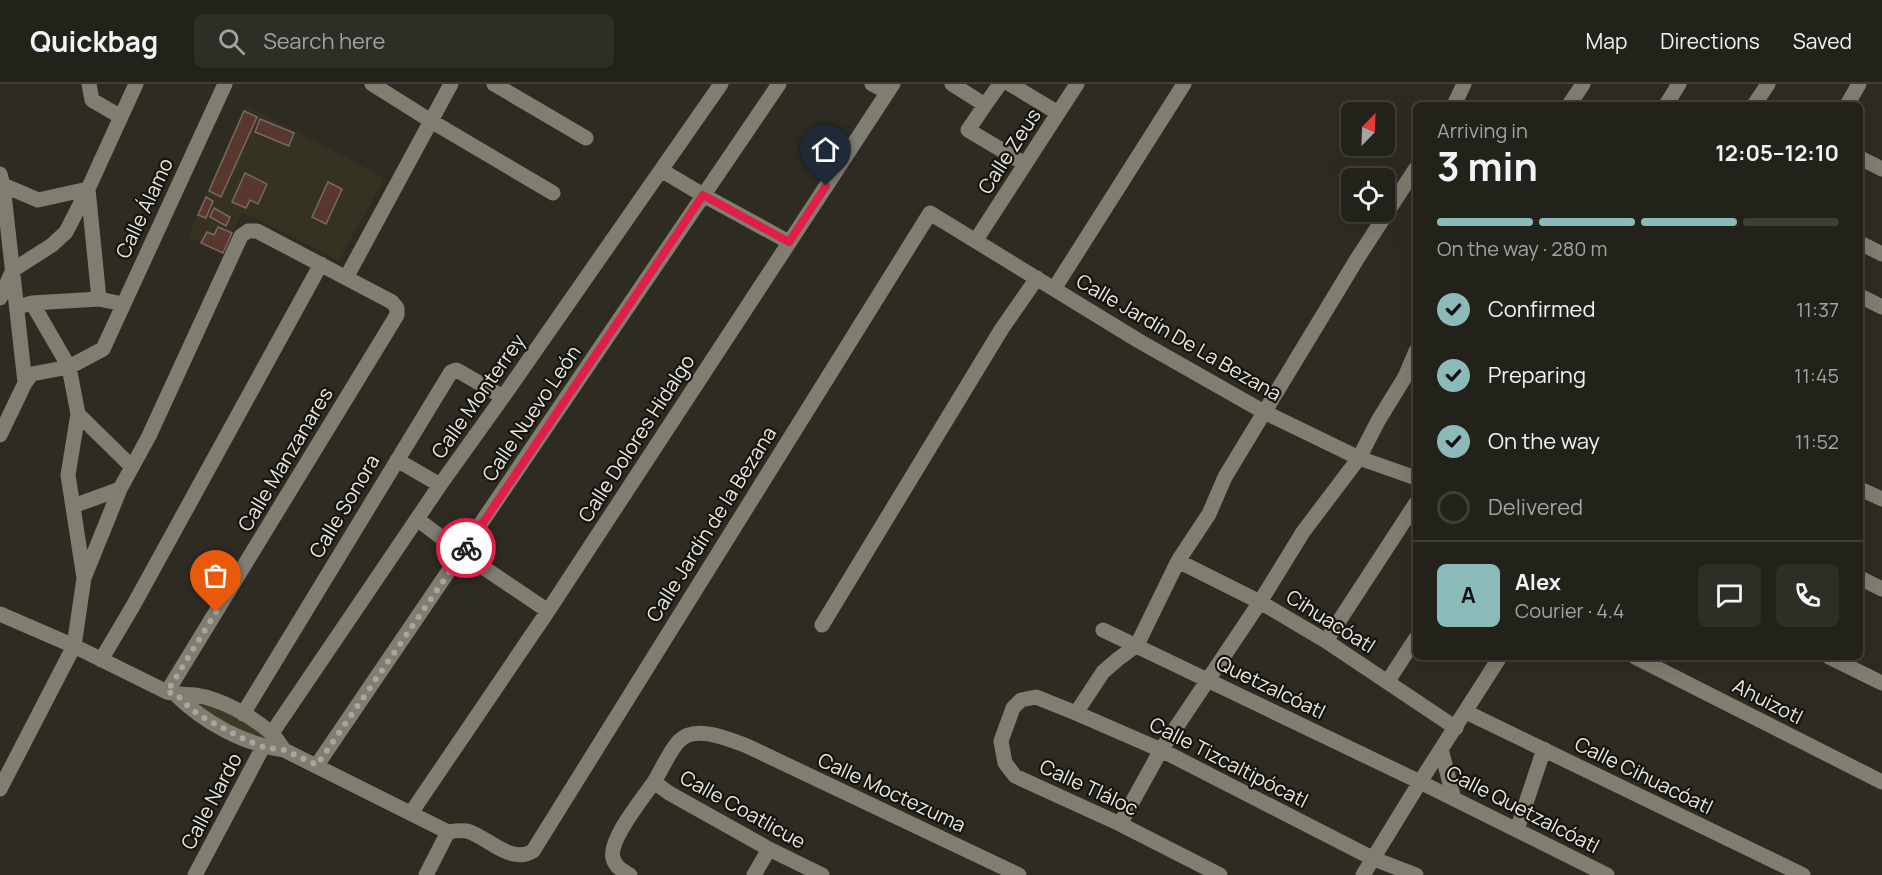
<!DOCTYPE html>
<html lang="en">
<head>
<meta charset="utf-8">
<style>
  body { margin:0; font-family:Manrope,sans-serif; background:#2e2e27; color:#f1f3f6; height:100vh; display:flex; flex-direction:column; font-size:22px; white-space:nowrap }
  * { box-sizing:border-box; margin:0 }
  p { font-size:20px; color:#a2a3a2 }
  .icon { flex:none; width:33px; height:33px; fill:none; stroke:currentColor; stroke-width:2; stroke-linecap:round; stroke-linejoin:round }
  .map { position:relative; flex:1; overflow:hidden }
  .sheet { position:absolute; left:1413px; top:18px; width:450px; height:558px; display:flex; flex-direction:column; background:#22211a; border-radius:9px; box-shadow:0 6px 24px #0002,0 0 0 2px #3f3e39 }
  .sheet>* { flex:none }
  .needle { width:39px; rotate:23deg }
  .tools { position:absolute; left:1341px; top:18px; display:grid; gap:12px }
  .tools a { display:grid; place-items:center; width:54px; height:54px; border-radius:9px; background:#22211a; box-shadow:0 6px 24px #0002,0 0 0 2px #3f3e39; font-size:30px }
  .pin { position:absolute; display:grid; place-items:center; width:51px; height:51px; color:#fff; margin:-62px -26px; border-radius:50% 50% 50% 0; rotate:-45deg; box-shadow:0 0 6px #0007 }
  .pin .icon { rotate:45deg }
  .courier { position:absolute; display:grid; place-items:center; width:60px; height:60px; margin:-30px; border:4px solid #e11d48; border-radius:50%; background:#fff; color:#222; box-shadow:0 2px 8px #0007 }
  .summary em { font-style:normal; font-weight:700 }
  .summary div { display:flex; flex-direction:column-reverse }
  .summary { display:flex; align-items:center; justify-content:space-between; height:102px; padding:0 24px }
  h1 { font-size:39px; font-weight:700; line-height:45px }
  .bar { display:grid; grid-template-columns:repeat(4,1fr); gap:9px 6px; align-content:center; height:72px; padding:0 24px }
  .bar i { height:8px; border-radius:4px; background:#3f3e39 }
  .bar .selected { background:#8bbbb9 }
  .bar p { grid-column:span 4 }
  .line { display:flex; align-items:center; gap:15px; padding:0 24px; border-top:2px solid #3f3e39 }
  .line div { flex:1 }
  .round { display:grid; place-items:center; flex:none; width:63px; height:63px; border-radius:9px; background:#2e2e27 }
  ol { padding:0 24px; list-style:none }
  li { display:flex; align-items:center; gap:18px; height:66px }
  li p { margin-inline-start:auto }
  li .icon { padding:6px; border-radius:50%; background:#8bbbb9; color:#111; stroke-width:4 }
  li:last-child { color:#a2a3a2 }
  li i { width:33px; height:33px; border:3px solid #3f3e39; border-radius:50% }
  header { display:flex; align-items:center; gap:36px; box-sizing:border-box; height:84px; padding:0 30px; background:#22211a; border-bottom:2px solid #3f3e39 }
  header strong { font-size:28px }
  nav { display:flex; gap:33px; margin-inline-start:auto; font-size:21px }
  .search { width:420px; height:54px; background:#2e2e27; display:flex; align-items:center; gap:15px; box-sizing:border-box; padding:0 21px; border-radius:9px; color:#a2a3a2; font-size:22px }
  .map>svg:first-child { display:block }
</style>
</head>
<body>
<header>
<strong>Quickbag</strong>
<div class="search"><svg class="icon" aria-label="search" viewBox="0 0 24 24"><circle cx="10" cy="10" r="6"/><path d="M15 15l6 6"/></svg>Search here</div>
<nav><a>Map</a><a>Directions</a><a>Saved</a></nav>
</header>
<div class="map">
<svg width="1882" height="791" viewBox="0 0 1882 791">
  <rect width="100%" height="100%" fill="#2e2c22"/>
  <path fill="#363221" d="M 247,22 L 385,94 L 339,176 L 243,128 L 223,169 L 188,153 Z"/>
  <path fill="#3b3c26" d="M 193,616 L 233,629 L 266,652 L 264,658 L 213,634 Z"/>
  <path fill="#58372d" stroke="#776966" stroke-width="1.5" d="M 244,27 L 257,33 L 221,113 L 209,107 Z
    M 260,35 L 294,49 L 289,62 L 255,48 Z
    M 245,89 L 267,100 L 258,120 L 250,116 L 246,124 L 232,118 Z
    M 328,98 L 342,105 L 326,140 L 312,133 Z
    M 206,113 L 213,117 L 206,134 L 198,131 Z
    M 214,124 L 230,133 L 226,142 L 210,133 Z
    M 218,143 L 232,149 L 223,169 L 201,159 L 207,148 L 214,151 Z"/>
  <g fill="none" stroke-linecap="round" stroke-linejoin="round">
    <path stroke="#807d71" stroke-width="15" d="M 89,0 L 92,16 L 121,33
      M 372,0 L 431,37 L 553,109
      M 494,0 L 586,54
      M 872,0 L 887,8
      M 952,0 L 985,21 L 968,46 L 1025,80
      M 1010,0 L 1058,29
      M 985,21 L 1000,0
      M 1454,21 L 1464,0
      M 1569,21 L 1583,0
      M 1666,21 L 1679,0
      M 1754,21 L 1768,0
      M 1847,21 L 1859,0
      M 1860,74 L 1882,85
      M 661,86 L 703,111 L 789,158
      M 0,90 L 3,101 L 25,299
      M 3,101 L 38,116 L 88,105
      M 88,105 L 99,215
      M 976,156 L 1077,0
      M 1860,159 L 1882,170
      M 346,194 L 451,0
      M 1054,205 L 1184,0
      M 1860,212 L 1882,223
      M 0,214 L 13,186 L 52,161 L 66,148 L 88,105 L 136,0
      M 25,221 L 32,219 L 99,215 L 123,220
      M 78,330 L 132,383
      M 0,351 L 25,299 L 32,290 L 69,283 L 103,265 L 225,0
      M 397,376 L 440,401
      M 1860,405 L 1882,415
      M 73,422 L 120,405
      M 417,435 L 462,469 L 548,527
      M 1178,477 L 1260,518 L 1326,557 L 1456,644
      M 84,494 L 120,405 L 149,352 L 241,152 L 248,147 L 257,147 L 392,218 L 397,224 L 397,231 L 167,608
      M 1860,494 L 1882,505
      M 0,530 L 74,562 L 167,608 C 177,611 185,610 195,611 C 221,615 250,631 270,648 C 276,653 280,660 284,666
      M 822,541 L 1001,246 L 1037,194
      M 1103,546 L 1420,698 L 1607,791
      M 1326,557 L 1416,419
      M 1635,573 L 1882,698
      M 1829,573 L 1882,599
      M 101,576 L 133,522 L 321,180
      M 1388,597 L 1416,554
      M 175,610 C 205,639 243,660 284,666 L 448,748
      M 1466,628 L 1803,791
      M 1076,629 L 1103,588 L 1118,575 L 1137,561 L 1178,477 L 1209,430 L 1225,393 L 1357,175 L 1416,84
      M 243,630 L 451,288 L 456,286 L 462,289 L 503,313
      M 272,649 L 440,401 L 503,313 L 721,0
      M 1441,665 L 1454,715
      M 317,681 L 779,0
      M 654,698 C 661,687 670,666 679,657 C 695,640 728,655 747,662 L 1019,791
      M 0,705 L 74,562 L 84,494 L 68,391 L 78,330 L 69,283 L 32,219
      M 411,729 L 548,527 L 893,0
      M 1120,740 L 1161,666 L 1260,518 L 1303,448 L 1359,374 L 1378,337 L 1405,293 L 1416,267
      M 1517,746 L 1544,665
      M 448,748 C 454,747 461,746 467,747 C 488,753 511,781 533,767 L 930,129 L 1139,257 L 1264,328 L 1359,374 L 1416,394
      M 195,791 L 263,663
      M 426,791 L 448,748
      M 630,791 C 623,787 615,783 613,774 C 608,756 643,714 654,698 L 669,709 L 769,765 L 822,791
      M 754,791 L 769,765
      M 1220,791 L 1120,740 L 1015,692 L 1005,679 L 1001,657 L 1013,624 L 1021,616 L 1036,613 L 1076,629 L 1161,666 L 1374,775 L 1416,791
      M 1363,791 L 1420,698 L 1500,573"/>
  </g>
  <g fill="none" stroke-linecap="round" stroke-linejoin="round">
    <path stroke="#a8a69e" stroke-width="6" stroke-dasharray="0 10.8" d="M 216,528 L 167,608 L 176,610 L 191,625 L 206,635 L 244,655 L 263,663 L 284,666 L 317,681 L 466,464"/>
    <path stroke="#e11d48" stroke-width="8" d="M 466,464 L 703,111 L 789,158 L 826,102"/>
  </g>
  <g text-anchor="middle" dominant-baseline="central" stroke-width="4.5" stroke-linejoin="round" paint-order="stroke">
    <g font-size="20" fill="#e9e7e1" stroke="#15140f">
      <text transform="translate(1009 67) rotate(-57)">Calle Zeus</text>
      <text transform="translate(144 124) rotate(-65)">Calle Álamo</text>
      <text transform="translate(1179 253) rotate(30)">Calle Jardín De La Bezana</text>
      <text transform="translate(478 312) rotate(-55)">Calle Monterrey</text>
      <text transform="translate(531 329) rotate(-56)">Calle Nuevo León</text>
      <text transform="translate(636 354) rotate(-57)">Calle Dolores Hidalgo</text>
      <text transform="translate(285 375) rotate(-59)">Calle Manzanares</text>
      <text transform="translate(344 422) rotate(-59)">Calle Sonora</text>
      <text transform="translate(711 440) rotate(-58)">Calle Jardín de la Bezana</text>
      <text transform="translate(1331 537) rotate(32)">Cihuacóatl</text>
      <text transform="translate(1271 603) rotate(26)">Quetzalcóatl</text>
      <text transform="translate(1768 617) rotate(27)">Ahuizotl</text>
      <text transform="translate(1229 678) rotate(27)">Calle Tizcaltipócatl</text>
      <text transform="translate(1644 691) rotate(26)">Calle Cihuacóatl</text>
      <text transform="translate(1089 703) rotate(25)">Calle Tláloc</text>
      <text transform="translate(892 708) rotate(25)">Calle Moctezuma</text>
      <text transform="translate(211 717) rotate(-62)">Calle Nardo</text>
      <text transform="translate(743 725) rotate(29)">Calle Coatlicue</text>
      <text transform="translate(1523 725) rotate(27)">Calle Quetzalcóatl</text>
    </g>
  </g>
</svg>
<div class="tools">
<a><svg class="needle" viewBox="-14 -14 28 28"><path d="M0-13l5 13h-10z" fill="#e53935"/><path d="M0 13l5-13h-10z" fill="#a2a3a2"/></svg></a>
<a><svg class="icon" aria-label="locate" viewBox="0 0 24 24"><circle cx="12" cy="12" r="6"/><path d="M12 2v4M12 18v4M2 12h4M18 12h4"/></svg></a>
</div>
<div class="pin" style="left:216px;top:528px;background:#ea580c"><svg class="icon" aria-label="bag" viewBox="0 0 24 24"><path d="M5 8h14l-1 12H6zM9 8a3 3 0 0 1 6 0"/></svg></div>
<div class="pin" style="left:826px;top:102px;background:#1f2937"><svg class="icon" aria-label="home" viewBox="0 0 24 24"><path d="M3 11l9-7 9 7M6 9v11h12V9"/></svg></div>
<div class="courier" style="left:466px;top:464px"><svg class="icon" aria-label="bike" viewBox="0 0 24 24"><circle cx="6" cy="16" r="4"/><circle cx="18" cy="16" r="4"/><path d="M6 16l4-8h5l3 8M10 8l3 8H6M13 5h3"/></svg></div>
<section class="sheet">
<div class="summary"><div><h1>3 min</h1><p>Arriving in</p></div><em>12:05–12:10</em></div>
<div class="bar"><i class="selected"></i><i class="selected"></i><i class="selected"></i><i></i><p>On the way · 280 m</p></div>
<ol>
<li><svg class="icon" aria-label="check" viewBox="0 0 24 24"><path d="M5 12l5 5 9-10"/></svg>Confirmed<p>11:37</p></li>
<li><svg class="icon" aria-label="check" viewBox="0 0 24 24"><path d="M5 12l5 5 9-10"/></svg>Preparing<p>11:45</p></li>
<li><svg class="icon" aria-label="check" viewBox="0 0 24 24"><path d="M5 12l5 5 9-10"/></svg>On the way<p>11:52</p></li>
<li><i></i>Delivered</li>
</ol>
<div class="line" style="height:108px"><b class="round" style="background:#8bbbb9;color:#111">A</b><div><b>Alex</b><p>Courier · 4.4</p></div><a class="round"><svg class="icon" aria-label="chat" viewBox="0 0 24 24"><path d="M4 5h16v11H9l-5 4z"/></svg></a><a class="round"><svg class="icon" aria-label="phone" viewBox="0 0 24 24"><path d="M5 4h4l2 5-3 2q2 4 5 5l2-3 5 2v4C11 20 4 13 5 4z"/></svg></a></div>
</section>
</div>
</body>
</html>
